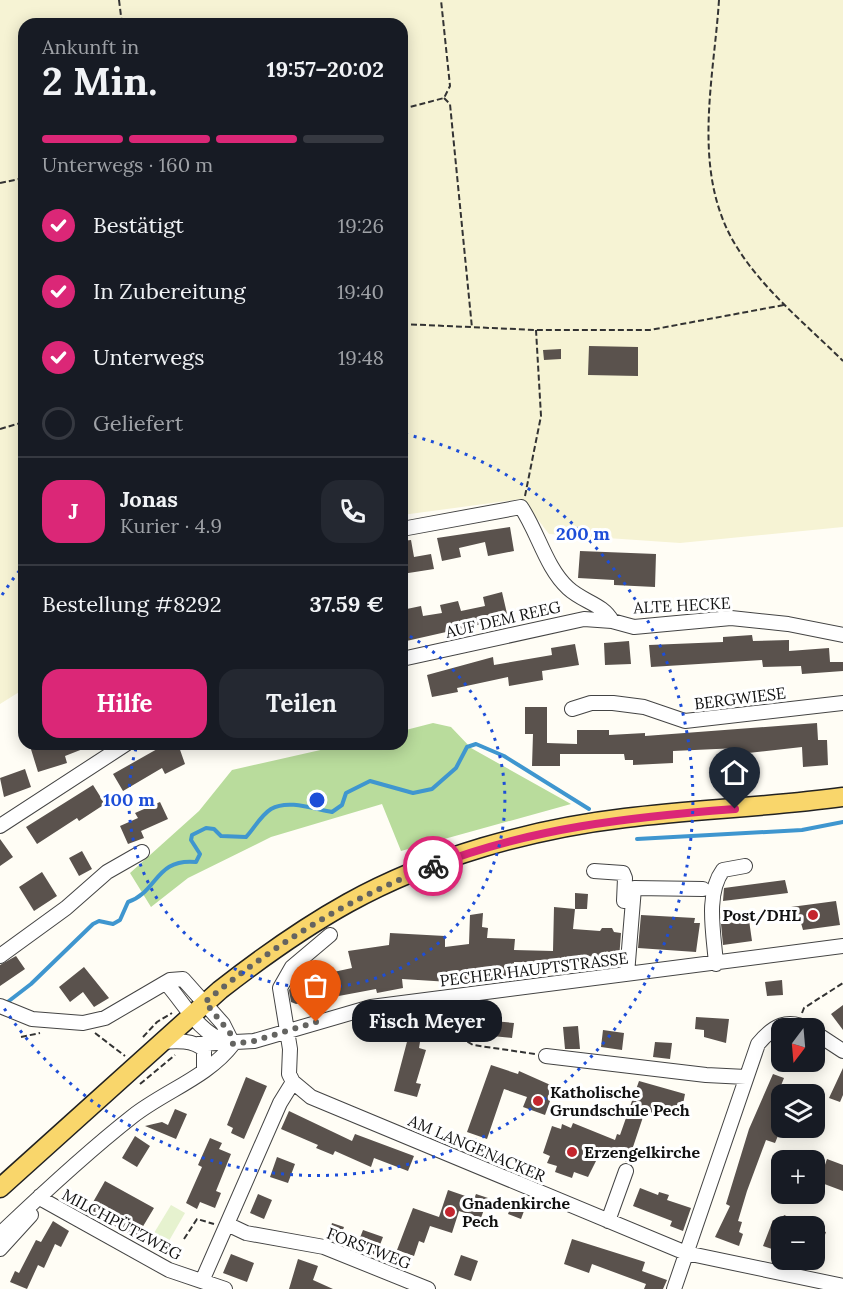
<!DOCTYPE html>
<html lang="de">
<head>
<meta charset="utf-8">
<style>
  body { margin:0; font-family:Lora,serif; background:#242831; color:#f1f3f6; height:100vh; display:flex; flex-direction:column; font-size:22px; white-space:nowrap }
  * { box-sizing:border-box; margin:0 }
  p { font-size:20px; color:#9ea1a6 }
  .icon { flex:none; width:33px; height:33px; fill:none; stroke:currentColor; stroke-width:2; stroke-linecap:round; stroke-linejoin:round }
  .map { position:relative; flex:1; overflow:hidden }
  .drawer { position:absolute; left:18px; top:18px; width:390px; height:732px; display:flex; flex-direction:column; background:#171b24; border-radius:18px; box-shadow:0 3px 15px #0003 }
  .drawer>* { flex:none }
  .needle { width:39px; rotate:196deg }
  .controls { position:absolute; left:771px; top:1018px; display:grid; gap:12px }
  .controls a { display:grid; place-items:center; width:54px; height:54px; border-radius:12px; background:#171b24; box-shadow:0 3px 15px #0003; font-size:30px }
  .pin { position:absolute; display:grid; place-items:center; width:51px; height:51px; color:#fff; margin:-62px -26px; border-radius:50% 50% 50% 0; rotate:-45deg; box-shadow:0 0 6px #0007 }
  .pin .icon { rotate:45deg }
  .courier { position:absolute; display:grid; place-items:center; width:60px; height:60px; margin:-30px; border:4px solid #db2777; border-radius:50%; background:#fff; color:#222; box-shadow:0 2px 8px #0007 }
  .bubble { position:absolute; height:42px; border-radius:18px; background:#171b24; box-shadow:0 3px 15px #0003; font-size:20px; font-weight:800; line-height:42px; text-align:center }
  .summary em { font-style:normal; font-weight:800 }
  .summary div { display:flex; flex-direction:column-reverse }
  .summary { display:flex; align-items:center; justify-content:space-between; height:102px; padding:0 24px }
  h1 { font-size:39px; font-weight:800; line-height:45px }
  .bar { display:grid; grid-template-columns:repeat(4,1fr); gap:9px 6px; align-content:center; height:72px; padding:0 24px }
  .bar i { height:8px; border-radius:4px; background:#363941 }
  .bar .current { background:#db2777 }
  .bar p { grid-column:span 4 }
  .line { display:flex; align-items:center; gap:15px; padding:0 24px; border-top:2px solid #363941 }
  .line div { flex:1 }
  .round { display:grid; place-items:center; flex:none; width:63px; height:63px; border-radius:18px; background:#242831 }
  ol { padding:0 24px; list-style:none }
  li { display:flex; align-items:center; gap:18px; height:66px }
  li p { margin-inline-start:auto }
  li .icon { padding:6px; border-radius:50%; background:#db2777; color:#fff; stroke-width:4 }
  li:last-child { color:#9ea1a6 }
  li i { width:33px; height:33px; border:3px solid #363941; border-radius:50% }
  .action { display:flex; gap:12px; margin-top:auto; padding:12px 24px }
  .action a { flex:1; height:69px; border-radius:18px; background:#db2777; color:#fff; font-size:24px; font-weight:800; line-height:69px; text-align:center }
  .action a+a { background:#242831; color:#f1f3f6 }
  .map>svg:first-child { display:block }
</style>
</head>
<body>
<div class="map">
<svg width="843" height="1289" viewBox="0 0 843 1289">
  <rect width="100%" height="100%" fill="#fffdf5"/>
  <path fill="#f6f3d4" d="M 0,0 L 843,0 L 843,527 L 680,543 L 549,534 L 522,499 L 402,515 L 402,24 L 24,24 L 24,689 L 0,704 Z"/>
  <path fill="#b9dc9c" d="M 433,723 L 451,727 L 471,748 L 571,804 L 401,851 L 382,804 L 271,837 L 188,878 L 151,907 L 130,873 L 199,811 L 232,770 L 347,744 L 402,744 L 402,731 Z"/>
  <path fill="#e6f2cf" d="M 171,1205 L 185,1213 L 166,1246 L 151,1238 Z"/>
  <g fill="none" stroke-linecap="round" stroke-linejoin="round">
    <path stroke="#3f96cf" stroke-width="4" d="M 637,839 L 802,830 L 843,822
      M 5,1004 L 31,984 L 93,924 L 99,921 L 113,924 L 120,920 L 128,902 C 158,892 155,858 196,862 L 200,854 L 191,840 L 192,835 L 206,828 L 214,829 L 221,836 L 246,837 C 254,829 260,816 271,809 C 288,799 314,809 332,812 L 342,805 L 346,793 L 370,781 L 413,793 L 432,789 L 456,768 L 467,747 L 476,744 L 504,756 L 589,809"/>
  </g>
  <path fill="#5a524d" d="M 589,346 L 638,347 L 638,376 L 588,375 Z
    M 561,349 L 561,359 L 544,360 L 543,350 Z
    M 510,527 L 514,551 L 488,556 L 485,542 L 459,548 L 461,557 L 442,561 L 437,538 Z
    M 411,540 L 414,557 L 431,554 L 434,569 L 402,574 L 402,541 Z
    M 580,551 L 656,554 L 655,587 L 614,585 L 614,580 L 578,578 Z
    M 502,592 L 508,618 L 402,642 L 402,610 L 421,606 L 423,616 L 442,613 L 440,605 L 458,601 L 461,611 L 485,606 L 483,597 Z
    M 752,635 L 753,641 L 789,640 L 789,651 L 829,648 L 830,662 L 843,662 L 843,671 L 802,674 L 801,666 L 763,667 L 762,660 L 651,667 L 649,645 L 723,642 L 723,637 Z
    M 629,641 L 631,664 L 605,665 L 604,643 Z
    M 575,644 L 579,665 L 542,671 L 543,680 L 509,686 L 508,677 L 457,688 L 458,692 L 432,697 L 427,675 L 493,657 L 494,665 L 552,655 L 551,648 Z
    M 525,707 L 547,707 L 547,743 L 577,744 L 577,730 L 609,730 L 609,735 L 645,733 L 645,736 L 817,723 L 818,740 L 827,740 L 828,765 L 803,767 L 802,747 L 739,754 L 738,748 L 673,751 L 673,763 L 633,765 L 633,760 L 625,760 L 624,754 L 560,754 L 560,766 L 532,766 L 533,734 L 525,734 Z
    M 36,744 L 93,744 L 93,745 L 65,756 L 67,763 L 38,772 L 30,746 Z
    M 166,744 L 178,744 L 185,764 L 165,774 L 162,768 L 123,791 L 113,774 Z
    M 25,769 L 31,787 L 4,797 L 0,778 Z
    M 93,785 L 105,804 L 79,821 L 77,818 L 37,844 L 26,827 Z
    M 160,802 L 168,819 L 141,831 L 144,838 L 128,844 L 120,826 L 138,818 L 135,813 Z
    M 0,839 L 13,857 L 0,866 Z
    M 82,851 L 92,869 L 79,876 L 69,858 Z
    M 42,872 L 57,896 L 34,911 L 19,887 Z
    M 785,880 L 788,893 L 723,901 L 724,888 Z
    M 575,893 L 588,894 L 587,909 L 575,909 Z
    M 836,901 L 840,925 L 803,930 L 801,923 L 793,924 L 791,907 Z
    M 554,907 L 575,909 L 573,929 L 600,931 L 602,928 L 612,928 L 614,932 L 621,933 L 619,959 L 599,961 L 597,957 L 578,955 L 578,963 L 514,962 L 514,977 L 473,974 L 474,978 L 450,982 L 402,979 L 403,988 L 377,993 L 376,989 L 296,1004 L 291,1002 L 289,990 L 301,972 L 307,970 L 310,976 L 315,976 L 352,968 L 348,951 L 389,945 L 390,933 L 445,936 L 445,947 L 469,944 L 470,915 L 483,913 L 482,927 L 488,928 L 487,938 L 515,939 L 514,950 L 553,951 Z
    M 641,915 L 695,918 L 694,923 L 700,923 L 696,952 L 638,948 Z
    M 749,920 L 752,941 L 723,945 L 721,924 Z
    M 16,956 L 25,969 L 0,986 L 0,965 Z
    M 84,967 L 109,998 L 94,1007 L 83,992 L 70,1002 L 59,987 Z
    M 782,980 L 783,995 L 767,996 L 765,982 Z
    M 843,1005 L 843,1030 L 831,1014 Z
    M 696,1017 L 729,1019 L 726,1043 L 704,1037 L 704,1030 L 695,1029 Z
    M 493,1021 L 514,1023 L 512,1038 L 492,1036 Z
    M 578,1026 L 580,1049 L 565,1049 L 563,1027 Z
    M 603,1030 L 624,1033 L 622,1050 L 601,1047 Z
    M 408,1038 L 420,1042 L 419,1048 L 426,1050 L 416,1083 L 421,1084 L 417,1097 L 394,1091 Z
    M 655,1042 L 672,1043 L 670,1059 L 653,1057 Z
    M 491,1065 L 518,1074 L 519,1071 L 555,1087 L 545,1115 L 523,1107 L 527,1097 L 504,1089 L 487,1139 L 467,1132 Z
    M 843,1068 L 843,1095 L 840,1102 L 829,1098 Z
    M 773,1074 L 784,1078 L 780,1088 L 782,1126 L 775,1143 L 766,1140 L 747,1191 L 738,1221 L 742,1222 L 739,1232 L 743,1234 L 739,1246 L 715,1237 L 730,1206 L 726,1204 L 749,1129 Z
    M 246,1077 L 267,1086 L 244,1139 L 231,1133 L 233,1128 L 227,1125 Z
    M 639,1081 L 685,1094 L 680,1119 L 645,1111 L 628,1162 L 600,1153 L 588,1177 L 574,1172 L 572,1178 L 555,1172 L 557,1166 L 547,1163 L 550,1156 L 543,1153 L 552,1126 L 561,1129 L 562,1124 L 571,1128 L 573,1123 L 615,1140 L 617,1134 L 620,1135 Z
    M 175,1109 L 187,1114 L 176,1139 L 145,1126 L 162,1122 L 168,1125 Z
    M 289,1111 L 352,1141 L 355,1134 L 414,1156 L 408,1171 L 374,1158 L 371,1167 L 335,1151 L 333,1155 L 316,1148 L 318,1145 L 281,1129 Z
    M 135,1136 L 150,1146 L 137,1167 L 122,1158 Z
    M 210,1138 L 222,1143 L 219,1149 L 231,1154 L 216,1191 L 221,1193 L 215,1208 L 200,1202 L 197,1209 L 186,1203 L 202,1167 L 198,1165 Z
    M 277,1157 L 295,1164 L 288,1183 L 270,1177 Z
    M 827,1159 L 843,1165 L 843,1191 L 819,1182 Z
    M 105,1181 L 154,1208 L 142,1228 L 149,1232 L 143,1242 L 88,1211 Z
    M 640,1188 L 658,1195 L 659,1192 L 669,1195 L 667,1200 L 691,1208 L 683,1231 L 670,1226 L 672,1221 L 633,1206 Z
    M 448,1190 L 474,1199 L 476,1194 L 488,1198 L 481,1218 L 459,1211 L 452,1233 L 430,1226 L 424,1243 L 419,1241 L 414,1256 L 397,1250 L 413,1208 L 439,1217 Z
    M 258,1194 L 272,1200 L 264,1219 L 250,1213 Z
    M 514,1198 L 527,1203 L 521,1219 L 508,1214 Z
    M 784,1215 L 814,1227 L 782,1227 L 775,1250 L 763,1246 L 773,1220 L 781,1222 Z
    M 53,1221 L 69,1231 L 61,1247 L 55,1244 L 44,1268 L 38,1265 L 27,1289 L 10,1282 L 15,1271 L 19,1273 L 36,1240 L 41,1242 Z
    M 332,1223 L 344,1227 L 338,1243 L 327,1239 Z
    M 814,1228 L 826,1232 L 816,1261 L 814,1260 Z
    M 363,1230 L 383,1237 L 376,1255 L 356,1248 Z
    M 572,1239 L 645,1262 L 642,1271 L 667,1280 L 663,1289 L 644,1289 L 646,1284 L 592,1264 L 589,1273 L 564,1264 Z
    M 231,1254 L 254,1263 L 247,1282 L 223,1273 Z
    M 461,1255 L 478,1261 L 471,1281 L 454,1275 Z
    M 298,1259 L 318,1266 L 313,1280 L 333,1289 L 289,1289 Z"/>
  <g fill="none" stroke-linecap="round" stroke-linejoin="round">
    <defs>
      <path id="minor" d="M 402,529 L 521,507 C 538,532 546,568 568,588 C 583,602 603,604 612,621
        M 402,659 L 584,619 L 612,621 L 634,627 L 731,618 L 788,624 L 843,635
        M 572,709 L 591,703 L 613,703 L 644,707 L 685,721 L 843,703
        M 0,826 L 126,744
        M 594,871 L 623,873 L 625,878 L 624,901
        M 330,935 L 292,967 L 280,988 L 290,1049 L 289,1074 L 293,1082 L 311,1097 L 686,1253 L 843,1286
        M 0,956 L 66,908 L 107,872 L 142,852
        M 716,964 C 714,935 705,894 723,870 L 745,866
        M 627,974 L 634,888 L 703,889
        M 166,983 C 184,1003 199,1033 225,1041
        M 0,1006 L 32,1019 L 83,1023 L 105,1018 L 170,980 L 183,979 L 223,1024 L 233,1044
        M 814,1032 L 843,1051
        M 160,1042 C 174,1041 193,1039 204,1050 L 204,1070
        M 198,1044 L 254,1041 L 371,1007 L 843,946
        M 546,1056 L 706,1075 L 746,1077
        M 293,1082 L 280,1103 L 227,1224 L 246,1233 L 324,1247 L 428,1289
        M 40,1196 L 45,1201 L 169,1270 L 225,1289
        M 608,1221 L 626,1171
        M 0,1234 C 43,1193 87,1152 133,1116 C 165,1091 208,1077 233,1044
        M 0,1249 L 31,1215
        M 202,1281 L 227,1224
        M 674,1289 L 758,1044 C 773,1026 787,1018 808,1029"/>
      <path id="major" d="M 0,1188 L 220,990 C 261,958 303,928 348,903 C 431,857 532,829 625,818 C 698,809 771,807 843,797"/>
    </defs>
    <use href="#minor" stroke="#444" stroke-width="16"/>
    <use href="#major" stroke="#222" stroke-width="21"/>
    <path stroke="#333" stroke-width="2" stroke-dasharray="6 3" stroke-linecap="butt" d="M 119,0 L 122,24
      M 719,0 C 714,78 692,166 732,239 C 759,287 805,323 843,361
      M 444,98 L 450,104 L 472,328
      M 402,109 L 444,98 L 450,86 L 441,0
      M 0,183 L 24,178
      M 402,324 L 536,330 L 650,330 L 784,305
      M 0,429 L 24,422
      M 525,496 L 541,416 L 536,330
      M 489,1006 L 464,1022 L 460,1037 L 473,1045 L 535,1054
      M 802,1013 L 804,1008 L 843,983
      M 95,1033 L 125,1056
      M 21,1037 L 40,1033
      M 143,1037 L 157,1022 L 172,1013
      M 140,1084 L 175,1055
      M 184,1239 L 197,1219 L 214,1224"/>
    <use href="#minor" stroke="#fff" stroke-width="14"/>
    <use href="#major" stroke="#f9d66b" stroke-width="18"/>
  </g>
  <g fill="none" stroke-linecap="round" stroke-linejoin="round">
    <path stroke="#646461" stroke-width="6" stroke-dasharray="0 10.8" d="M 316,1022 L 254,1041 L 233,1044 L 230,1033 L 205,1002 C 273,945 349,898 433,866"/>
    <path stroke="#db2777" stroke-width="8" d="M 433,866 C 530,828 631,817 735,809"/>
  </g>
  <g fill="none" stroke="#1d4ed8" stroke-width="3" stroke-dasharray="3 6">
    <path d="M402 632A188 188 0 1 1 137 745"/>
    <path d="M2 595A376 376 0 0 1 23 566M405 434A376 376 0 1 1 2 1005"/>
  </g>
  <g fill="#c4262e" stroke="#fff" stroke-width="2">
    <circle cx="813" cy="915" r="6"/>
    <circle cx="538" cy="1101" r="6"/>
    <circle cx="572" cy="1152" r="6"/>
    <circle cx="450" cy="1212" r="6"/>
  </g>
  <g text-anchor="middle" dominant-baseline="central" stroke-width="6" stroke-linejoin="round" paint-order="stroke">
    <g font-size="16" fill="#111" stroke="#fff">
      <text transform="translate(682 605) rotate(-3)">ALTE HECKE</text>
      <text transform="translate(503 619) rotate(-13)">AUF DEM REEG</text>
      <text transform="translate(740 698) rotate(-7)">BERGWIESE</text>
      <text transform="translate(534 969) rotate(-7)">PECHER HAUPTSTRASSE</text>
      <text transform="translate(477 1148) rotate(23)">AM LANGENACKER</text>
      <text transform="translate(122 1224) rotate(28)">MILCHPÜTZWEG</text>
      <text transform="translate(369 1248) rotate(21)">FORSTWEG</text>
    </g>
    <g font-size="16" font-weight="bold" fill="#111" stroke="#fff" text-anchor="start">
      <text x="801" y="915" text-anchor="end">Post/DHL</text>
      <text x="550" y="1092">Katholische<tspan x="550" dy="18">Grundschule Pech</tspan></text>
      <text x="584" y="1152">Erzengelkirche</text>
      <text x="462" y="1203">Gnadenkirche<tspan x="462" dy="18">Pech</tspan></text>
    </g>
  </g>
  <circle cx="317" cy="800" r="9" fill="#1d4ed8" stroke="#fff" stroke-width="3"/>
  <g font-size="18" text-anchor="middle" font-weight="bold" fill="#1d4ed8" stroke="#fff" stroke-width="6" stroke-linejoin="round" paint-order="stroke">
    <text x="583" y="540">200 m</text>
    <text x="129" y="806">100 m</text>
  </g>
</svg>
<div class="controls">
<a><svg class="needle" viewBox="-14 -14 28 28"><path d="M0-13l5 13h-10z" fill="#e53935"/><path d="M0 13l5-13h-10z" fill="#9ea1a6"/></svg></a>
<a><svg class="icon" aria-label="layers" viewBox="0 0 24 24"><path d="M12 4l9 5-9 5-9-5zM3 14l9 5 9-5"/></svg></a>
<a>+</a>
<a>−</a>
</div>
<div class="pin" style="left:316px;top:1022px;background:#ea580c"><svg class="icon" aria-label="bag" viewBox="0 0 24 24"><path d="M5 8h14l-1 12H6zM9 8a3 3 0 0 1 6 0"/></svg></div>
<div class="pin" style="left:735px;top:809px;background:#1f2937"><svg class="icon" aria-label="home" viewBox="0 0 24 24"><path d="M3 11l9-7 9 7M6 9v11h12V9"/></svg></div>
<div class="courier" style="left:433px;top:866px"><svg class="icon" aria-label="bike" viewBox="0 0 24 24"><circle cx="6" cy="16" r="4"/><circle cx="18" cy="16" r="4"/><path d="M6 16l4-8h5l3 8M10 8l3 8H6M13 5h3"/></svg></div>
<div class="bubble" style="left:352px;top:1000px;width:150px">Fisch Meyer</div>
<section class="drawer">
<div class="summary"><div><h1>2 Min.</h1><p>Ankunft in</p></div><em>19:57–20:02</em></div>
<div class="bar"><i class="current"></i><i class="current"></i><i class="current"></i><i></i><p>Unterwegs · 160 m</p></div>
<ol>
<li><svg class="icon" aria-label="check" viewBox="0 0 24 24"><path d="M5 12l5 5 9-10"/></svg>Bestätigt<p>19:26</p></li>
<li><svg class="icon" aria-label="check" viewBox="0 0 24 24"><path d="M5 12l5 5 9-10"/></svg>In Zubereitung<p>19:40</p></li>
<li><svg class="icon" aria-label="check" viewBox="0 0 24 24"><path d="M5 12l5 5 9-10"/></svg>Unterwegs<p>19:48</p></li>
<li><i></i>Geliefert</li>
</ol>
<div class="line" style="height:108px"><b class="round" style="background:#db2777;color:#fff">J</b><div><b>Jonas</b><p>Kurier · 4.9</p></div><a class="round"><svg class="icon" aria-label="phone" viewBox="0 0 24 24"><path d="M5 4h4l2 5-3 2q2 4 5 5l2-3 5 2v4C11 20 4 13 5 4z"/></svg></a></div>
<div class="line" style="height:78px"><div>Bestellung #8292</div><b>37.59 €</b></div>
<div class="action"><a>Hilfe</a><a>Teilen</a></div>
</section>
</div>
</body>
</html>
